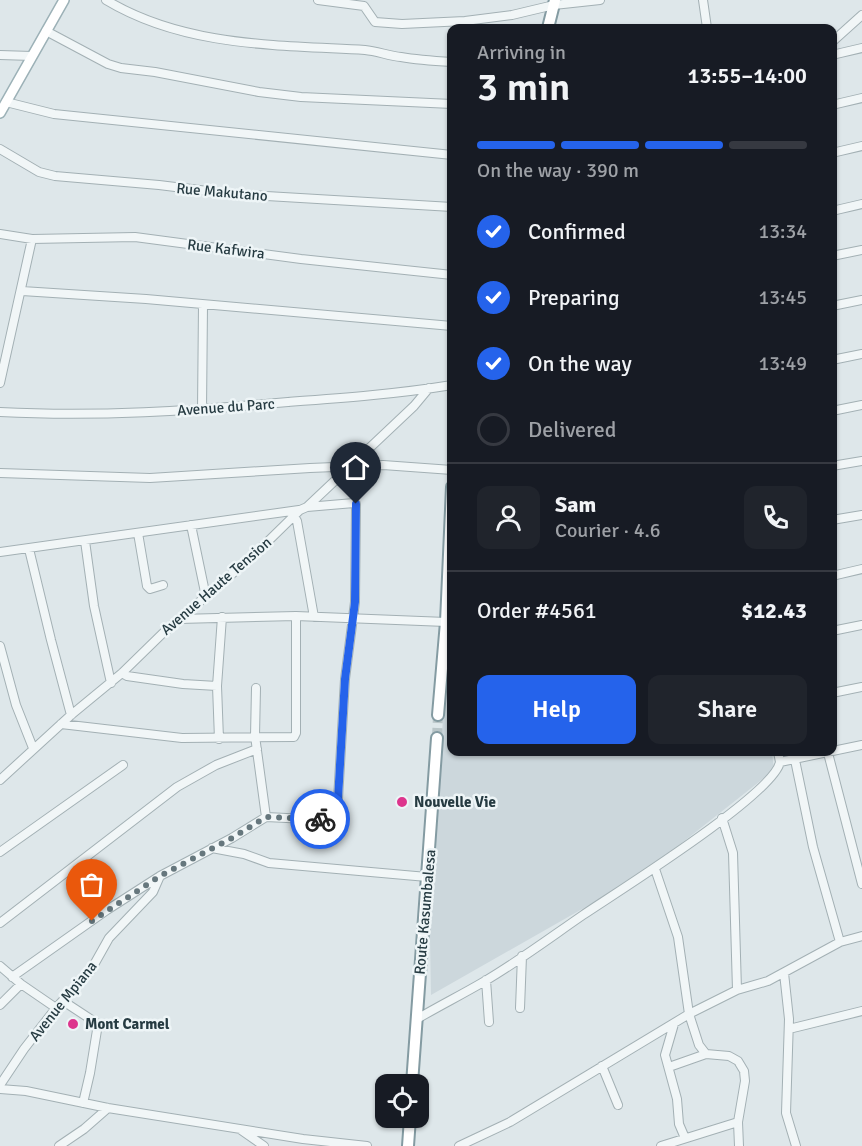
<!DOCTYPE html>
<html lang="en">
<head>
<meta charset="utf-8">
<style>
  body { margin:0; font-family:Signika,sans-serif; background:#20242c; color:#f1f3f6; height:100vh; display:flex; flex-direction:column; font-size:22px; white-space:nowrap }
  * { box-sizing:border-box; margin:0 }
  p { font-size:20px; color:#9ea1a6 }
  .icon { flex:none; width:33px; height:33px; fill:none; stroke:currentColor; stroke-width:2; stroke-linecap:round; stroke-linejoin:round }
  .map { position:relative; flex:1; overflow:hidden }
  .side { position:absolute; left:447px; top:24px; width:390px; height:732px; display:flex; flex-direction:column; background:#171b24; border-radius:12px; box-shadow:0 2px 4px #0004 }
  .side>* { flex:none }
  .buttons { position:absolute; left:375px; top:1074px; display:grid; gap:12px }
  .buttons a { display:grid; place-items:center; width:54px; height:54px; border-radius:12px; background:#171b24; box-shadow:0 2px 4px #0004; font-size:30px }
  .pin { position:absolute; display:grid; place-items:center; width:51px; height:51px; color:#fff; margin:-62px -26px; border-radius:50% 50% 50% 0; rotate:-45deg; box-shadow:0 0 6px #0007 }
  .pin .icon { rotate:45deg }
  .courier { position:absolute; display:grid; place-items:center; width:60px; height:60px; margin:-30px; border:4px solid #2563eb; border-radius:50%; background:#fff; color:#222; box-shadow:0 2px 8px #0007 }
  .overview em { font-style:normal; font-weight:600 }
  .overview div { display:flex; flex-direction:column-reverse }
  .overview { display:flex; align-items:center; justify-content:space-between; height:102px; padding:0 30px }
  h1 { font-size:39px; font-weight:600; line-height:45px }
  .bar { display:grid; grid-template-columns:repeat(4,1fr); gap:9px 6px; align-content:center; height:72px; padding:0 30px }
  .bar i { height:8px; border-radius:4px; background:#363941 }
  .bar .selected { background:#2563eb }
  .bar p { grid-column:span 4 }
  .line { display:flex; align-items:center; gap:15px; padding:0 30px; border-top:2px solid #363941 }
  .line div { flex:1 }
  .round { display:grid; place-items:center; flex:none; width:63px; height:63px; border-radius:12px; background:#20242c }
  ol { padding:0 30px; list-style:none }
  li { display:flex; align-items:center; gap:18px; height:66px }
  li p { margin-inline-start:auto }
  li .icon { padding:6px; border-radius:50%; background:#2563eb; color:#fff; stroke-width:4 }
  li:last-child { color:#9ea1a6 }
  li i { width:33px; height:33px; border:3px solid #363941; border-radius:50% }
  .primary-button { display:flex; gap:12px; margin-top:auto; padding:12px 30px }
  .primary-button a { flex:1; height:69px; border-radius:12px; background:#2563eb; color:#fff; font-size:24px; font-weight:600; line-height:69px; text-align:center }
  .primary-button a+a { background:#20242c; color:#f1f3f6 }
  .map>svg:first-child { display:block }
</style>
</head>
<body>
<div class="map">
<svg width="862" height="1146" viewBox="0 0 862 1146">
  <rect width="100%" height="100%" fill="#dee7ea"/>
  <path fill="#ccd7dc" d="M 451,630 L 452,752 L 772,752 L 774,770 L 640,876 L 431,995 L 429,877 Z"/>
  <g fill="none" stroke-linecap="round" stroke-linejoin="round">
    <path stroke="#b9c5c8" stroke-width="10" stroke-dasharray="10 5" stroke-linecap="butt" d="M 437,738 L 438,715"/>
    <defs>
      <path id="minor" d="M 106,0 C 184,47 277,45 365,50 C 377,51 389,56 401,57 C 418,60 435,61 452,62
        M 318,0 L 364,6 L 375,22 L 402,24 L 465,21 L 512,15 L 554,5 L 600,0
        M 703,0 L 707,28
        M 46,31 L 108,64 L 121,68 L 155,72 L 259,92 L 301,97 L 452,104
        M 832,42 L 862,15
        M 0,55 L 32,56
        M 832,55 L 862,48
        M 6,102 L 54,114 L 452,155
        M 832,105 L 862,98
        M 0,149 L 39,172 L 55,176 L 159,185 L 232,194 L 452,207
        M 832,153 L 862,146
        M 832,211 L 862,204
        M 0,234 L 32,239 L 135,237 L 301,259 L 452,275
        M 832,256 L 862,250
        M 22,291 L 146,299 L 452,326
        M 832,306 L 862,300
        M 832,360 L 862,354
        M 0,383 L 32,239
        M 202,410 L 203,305
        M 832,411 L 862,405
        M 0,412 C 96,417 192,411 288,402 C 342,398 397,394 452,385
        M 832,466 L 862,461
        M 0,473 L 150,478 L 310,468 L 383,465 L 452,470
        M 294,516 L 297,521 L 314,617
        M 832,520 L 862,515
        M 191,525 L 206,597
        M 138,533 L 147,586 L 150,589 L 163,585
        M 85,541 L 94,606 L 111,683
        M 29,549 L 51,640 L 71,715
        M 0,552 L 299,510
        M 832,576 L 862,569
        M 179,619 L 296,616 L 446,622
        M 832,631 L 862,625
        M 0,646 L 16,705 L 33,748
        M 122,673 L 127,676 L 183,684 L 217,686
        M 256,688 L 255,736 L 266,817
        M 832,693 L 862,687
        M 61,724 L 182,738 L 294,737 L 296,733 L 296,616
        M 219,739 L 217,686 L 222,617
        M 828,753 L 862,884
        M 795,760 L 813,847 L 840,942
        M 780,762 L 862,745
        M 0,780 L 71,715 L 122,673 L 163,633 L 253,556 L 300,510 L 307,507 L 414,406 L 429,388
        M 212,848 L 244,854 L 269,863 L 427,877
        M 0,852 L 123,765
        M 655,869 L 678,937 L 689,1014 L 699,1045 L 706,1054
        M 0,923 L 177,787 L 216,765 L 257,749
        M 0,966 L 21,984 L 56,1008
        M 784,973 L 789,1019 L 786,1113 L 796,1146
        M 12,977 L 107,910 L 160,876
        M 486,980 L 489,1022
        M 737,990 L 768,981 L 840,942 L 862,936
        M 63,1001 L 98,1024 L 90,1073 L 83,1103
        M 0,1005 L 21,984
        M 520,1008 L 522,956
        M 417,1019 C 439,1006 463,994 485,981 C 519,961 551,937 583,915 C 617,892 774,794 780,762 L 778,752
        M 674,1024 L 665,1055 L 677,1099 L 679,1124 L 685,1138
        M 789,1029 L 862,1011
        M 602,1066 L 618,1105
        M 669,1067 L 706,1054 L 729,1056 L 738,1061 L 744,1071 L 745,1081 L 738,1122 L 739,1146
        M 0,1085 L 24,1049 L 56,1008 L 91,970 L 109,938 L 153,892 L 160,876 L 232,838 L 266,817 L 327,820 L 333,820 L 337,816 L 345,679 L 355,602 L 356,504 L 354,503 L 307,507
        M 0,1089 L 26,1091 L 108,1108 L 303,1139 L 367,1146
        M 241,1130 L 264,1146
        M 59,1146 L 84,1129 L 108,1108
        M 459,1146 L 510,1122 L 689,1014 L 737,990 L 733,853 L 722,818
        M 661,1146 L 738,1122"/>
      <path id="major" d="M 0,113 L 64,0"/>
      <path id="highway" d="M 548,28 L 555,0
        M 438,715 L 446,622 L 452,487
        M 412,1084 L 437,738
        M 408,1146 L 410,1118"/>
    </defs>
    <use href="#minor" stroke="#a3b0b4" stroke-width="10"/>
    <use href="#major" stroke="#9cb1b7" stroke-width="12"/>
    <use href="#highway" stroke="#849ba2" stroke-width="14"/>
    <use href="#minor" stroke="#f1f6f7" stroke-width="8"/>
    <use href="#major" stroke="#fff" stroke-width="9"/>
    <use href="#highway" stroke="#fff" stroke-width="10"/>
  </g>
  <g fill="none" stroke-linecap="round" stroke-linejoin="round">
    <path stroke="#66777d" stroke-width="6" stroke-dasharray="0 10.8" d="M 92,921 L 160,876 L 232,838 L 266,817 L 320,819"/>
    <path stroke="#2563eb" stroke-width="8" d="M 320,819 L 333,819 L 337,816 L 345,679 L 355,602 L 356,504"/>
  </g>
  <g fill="#dd358d" stroke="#eef5f7" stroke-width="2">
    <circle cx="402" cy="802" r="6"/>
    <circle cx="73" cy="1024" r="6"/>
  </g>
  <g text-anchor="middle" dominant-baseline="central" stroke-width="5" stroke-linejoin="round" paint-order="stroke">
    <g font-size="15" fill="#263b42" stroke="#eef5f7">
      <text transform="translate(222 192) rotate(5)">Rue Makutano</text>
      <text transform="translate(226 249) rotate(7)">Rue Kafwira</text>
      <text transform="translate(226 407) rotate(-4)">Avenue du Parc</text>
      <text transform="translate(216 586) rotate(-41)">Avenue Haute Tension</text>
      <text transform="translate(425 912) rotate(-85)">Route Kasumbalesa</text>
      <text transform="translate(63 1001) rotate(-51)">Avenue Mpiana</text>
    </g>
    <g font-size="15" font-weight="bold" fill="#263b42" stroke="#eef5f7" text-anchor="start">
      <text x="414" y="802">Nouvelle Vie</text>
      <text x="85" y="1024">Mont Carmel</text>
    </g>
  </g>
</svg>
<div class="buttons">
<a><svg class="icon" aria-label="locate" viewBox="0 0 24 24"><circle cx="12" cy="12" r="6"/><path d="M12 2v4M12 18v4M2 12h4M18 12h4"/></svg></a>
</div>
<div class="pin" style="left:92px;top:921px;background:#ea580c"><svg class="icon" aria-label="bag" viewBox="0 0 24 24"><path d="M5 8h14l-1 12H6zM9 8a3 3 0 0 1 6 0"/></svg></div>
<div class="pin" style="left:356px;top:504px;background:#1f2937"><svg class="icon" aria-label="home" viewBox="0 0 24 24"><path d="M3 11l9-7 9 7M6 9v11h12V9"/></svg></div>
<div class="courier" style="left:320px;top:819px"><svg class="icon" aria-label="bike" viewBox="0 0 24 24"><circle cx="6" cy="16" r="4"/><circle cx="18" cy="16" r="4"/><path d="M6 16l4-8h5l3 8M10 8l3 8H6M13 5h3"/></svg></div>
<section class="side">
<div class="overview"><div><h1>3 min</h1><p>Arriving in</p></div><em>13:55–14:00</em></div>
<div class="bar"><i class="selected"></i><i class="selected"></i><i class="selected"></i><i></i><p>On the way · 390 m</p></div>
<ol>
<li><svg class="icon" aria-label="check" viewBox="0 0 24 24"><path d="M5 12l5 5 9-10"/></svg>Confirmed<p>13:34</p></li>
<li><svg class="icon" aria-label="check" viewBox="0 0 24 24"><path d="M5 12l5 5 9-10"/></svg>Preparing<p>13:45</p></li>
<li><svg class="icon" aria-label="check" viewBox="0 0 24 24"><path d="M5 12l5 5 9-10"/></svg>On the way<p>13:49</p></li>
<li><i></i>Delivered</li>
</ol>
<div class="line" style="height:108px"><a class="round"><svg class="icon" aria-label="person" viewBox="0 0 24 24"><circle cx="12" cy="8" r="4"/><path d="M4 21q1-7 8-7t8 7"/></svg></a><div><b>Sam</b><p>Courier · 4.6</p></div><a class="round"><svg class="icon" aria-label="phone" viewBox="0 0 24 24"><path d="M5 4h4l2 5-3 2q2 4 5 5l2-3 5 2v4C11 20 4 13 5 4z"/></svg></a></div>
<div class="line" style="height:78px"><div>Order #4561</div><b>$12.43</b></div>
<div class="primary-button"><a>Help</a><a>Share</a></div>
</section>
</div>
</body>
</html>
